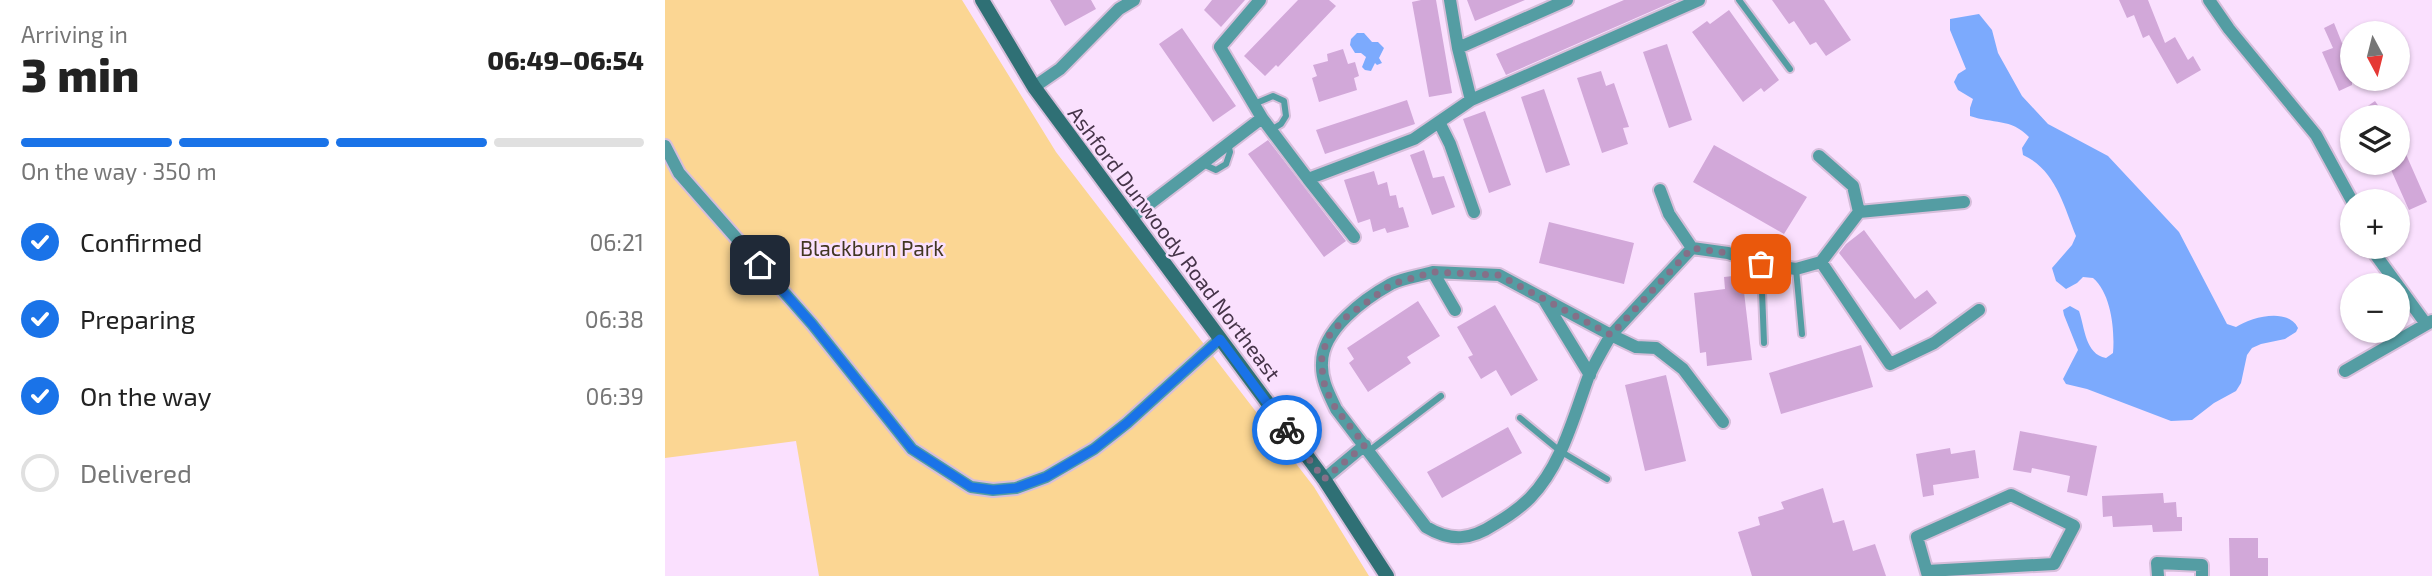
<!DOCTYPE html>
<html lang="en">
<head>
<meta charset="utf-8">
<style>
  body { margin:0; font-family:"Exo 2",sans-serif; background:#f2f2f2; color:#222; height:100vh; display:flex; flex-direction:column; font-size:26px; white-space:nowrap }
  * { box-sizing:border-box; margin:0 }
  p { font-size:23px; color:#767676 }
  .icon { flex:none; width:38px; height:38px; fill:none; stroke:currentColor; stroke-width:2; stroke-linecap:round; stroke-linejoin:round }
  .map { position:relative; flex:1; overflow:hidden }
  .panel { display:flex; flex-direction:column; background:#fff; width:665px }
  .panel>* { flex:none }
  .needle { width:46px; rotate:173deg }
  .fabs { position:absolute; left:1675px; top:21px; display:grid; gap:14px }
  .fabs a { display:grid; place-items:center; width:70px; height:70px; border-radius:50%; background:#fff; box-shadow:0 2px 5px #0004; font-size:35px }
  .pin { position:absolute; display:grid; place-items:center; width:60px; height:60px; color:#fff; margin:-30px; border-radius:14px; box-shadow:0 4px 10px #0006 }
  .courier { position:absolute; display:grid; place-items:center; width:70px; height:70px; margin:-35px; border:5px solid #1a73e8; border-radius:50%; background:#fff; color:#222; box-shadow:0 2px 9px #0007 }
  .summary em { font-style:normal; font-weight:800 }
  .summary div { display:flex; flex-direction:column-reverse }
  .summary { display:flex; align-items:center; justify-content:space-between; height:119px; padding:0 21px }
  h1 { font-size:46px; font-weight:800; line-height:52px }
  .bar { display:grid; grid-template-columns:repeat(4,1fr); gap:10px 7px; align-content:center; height:84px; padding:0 21px }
  .bar i { height:9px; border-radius:5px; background:#e0e0e0 }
  .bar .on { background:#1a73e8 }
  .bar p { grid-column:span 4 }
  ol { padding:0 21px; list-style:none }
  li { display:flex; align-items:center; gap:21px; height:77px }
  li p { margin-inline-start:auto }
  li .icon { padding:7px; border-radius:50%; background:#1a73e8; color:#fff; stroke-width:4 }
  li:last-child { color:#767676 }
  li i { width:38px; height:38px; border:4px solid #e0e0e0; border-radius:50% }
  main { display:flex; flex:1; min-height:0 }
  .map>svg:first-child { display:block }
</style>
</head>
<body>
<main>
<section class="panel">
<div class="summary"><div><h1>3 min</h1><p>Arriving in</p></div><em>06:49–06:54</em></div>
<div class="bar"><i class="on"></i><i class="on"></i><i class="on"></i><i></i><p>On the way · 350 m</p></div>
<ol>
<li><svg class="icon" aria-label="check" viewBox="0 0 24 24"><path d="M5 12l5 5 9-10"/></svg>Confirmed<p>06:21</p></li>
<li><svg class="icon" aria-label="check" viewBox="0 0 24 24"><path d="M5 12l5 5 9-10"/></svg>Preparing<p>06:38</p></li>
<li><svg class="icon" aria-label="check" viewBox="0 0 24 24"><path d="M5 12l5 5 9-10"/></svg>On the way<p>06:39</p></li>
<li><i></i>Delivered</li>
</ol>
</section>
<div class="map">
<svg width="1767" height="576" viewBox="0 0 1767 576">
  <rect width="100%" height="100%" fill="#fae0fe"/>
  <path fill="#fbd693" d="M 0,0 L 297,0 L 391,152 L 649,487 L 704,576 L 154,576 L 131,441 L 0,458 Z"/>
  <path fill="#7caafd" d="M 1314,14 L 1327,30 L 1333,53 L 1357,96 L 1383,124 L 1443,156 L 1514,232 L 1562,324 L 1571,327 C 1586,317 1623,307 1633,328 L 1631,332 L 1620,339 L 1596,344 L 1587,348 L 1582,355 L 1576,383 L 1571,391 L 1549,403 L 1527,420 L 1506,421 L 1422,389 L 1401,384 L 1398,379 L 1413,350 L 1399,315 L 1398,310 L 1405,306 L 1414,311 C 1420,328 1420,354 1441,358 L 1448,353 C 1450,330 1446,293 1428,278 L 1418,277 L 1412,283 L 1401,289 L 1391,281 L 1387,268 L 1407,245 L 1411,236 C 1399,206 1390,169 1358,155 L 1357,148 L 1364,137 C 1346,118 1328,124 1305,116 L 1305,108 L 1308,99 L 1293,90 L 1289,82 L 1293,74 L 1301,69 L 1285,30 L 1285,19 Z
    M 692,33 L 699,33 L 707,42 L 713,42 L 719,48 L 714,58 L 717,63 L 712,65 L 710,63 L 706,71 L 700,70 L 697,67 L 701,57 L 696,53 L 690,53 L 685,45 L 686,39 Z"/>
  <path fill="#d2a8d9" d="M 385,0 L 426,0 L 431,9 L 400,26 Z
    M 547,0 L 580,0 L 556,27 L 539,10 Z
    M 633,0 L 664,0 L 671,6 L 613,67 L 611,65 L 600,76 L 579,56 Z
    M 756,0 L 771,0 L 787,93 L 764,97 L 747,2 Z
    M 802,0 L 860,0 L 810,21 Z
    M 959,0 L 1012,0 L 841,75 L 831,54 Z
    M 1107,0 L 1159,0 L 1186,40 L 1161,56 L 1151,42 L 1145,45 L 1129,21 L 1124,24 Z
    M 1454,0 L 1483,0 L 1500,43 L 1510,37 L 1523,60 L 1528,56 L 1536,70 L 1512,84 L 1484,35 L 1478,38 L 1469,15 L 1462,18 Z
    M 1064,10 L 1114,80 L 1099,92 L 1096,88 L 1078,102 L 1027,32 L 1042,21 L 1045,24 Z
    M 1669,23 L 1677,43 L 1687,39 L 1687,85 L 1674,91 L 1657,52 L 1668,48 L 1659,28 Z
    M 517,28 L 571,106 L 548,122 L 494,44 Z
    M 1002,44 L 1027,120 L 1004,128 L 978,52 Z
    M 678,49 L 683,64 L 690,62 L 694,76 L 689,78 L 692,90 L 654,102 L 647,78 L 652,76 L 648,65 L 663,61 L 662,54 Z
    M 936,71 L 941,86 L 949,83 L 964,127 L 958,128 L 963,144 L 937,153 L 912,78 Z
    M 879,89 L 905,165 L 881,173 L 856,97 Z
    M 742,100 L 750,124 L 660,154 L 651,130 Z
    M 1710,101 L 1721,117 L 1687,117 Z
    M 820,111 L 846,185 L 824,193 L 798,119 Z
    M 1732,134 L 1762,202 L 1744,210 L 1723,163 L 1732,163 Z
    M 603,140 L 681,241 L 659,257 L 583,154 Z
    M 1049,145 L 1142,197 L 1119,234 L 1028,182 Z
    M 759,150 L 768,178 L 779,176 L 790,207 L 767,215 L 745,155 Z
    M 709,171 L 713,185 L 722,182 L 725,196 L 731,195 L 734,208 L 738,207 L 744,227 L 722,233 L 720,228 L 708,232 L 705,219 L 693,223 L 679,180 Z
    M 884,222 L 969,243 L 959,284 L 874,263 Z
    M 1199,230 L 1250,299 L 1262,290 L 1272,303 L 1235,330 L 1174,253 L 1181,244 Z
    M 1077,275 L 1087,360 L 1042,366 L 1041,352 L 1035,353 L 1029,293 L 1060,289 L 1059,277 Z
    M 753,301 L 775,336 L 742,357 L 746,363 L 703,392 L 684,363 L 689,359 L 682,348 Z
    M 830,305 L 873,380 L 846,396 L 831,370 L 816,379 L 803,357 L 808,355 L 792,327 Z
    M 1196,345 L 1208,387 L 1116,414 L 1104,373 Z
    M 1001,375 L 1021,461 L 980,471 L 960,385 Z
    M 843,427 L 857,453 L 777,498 L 762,472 Z
    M 1355,431 L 1432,446 L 1422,496 L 1402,492 L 1405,476 L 1367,468 L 1366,473 L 1348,470 Z
    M 1285,448 L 1286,454 L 1310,450 L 1314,478 L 1268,485 L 1269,495 L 1258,497 L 1251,454 Z
    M 1158,488 L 1168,523 L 1179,520 L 1188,551 L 1210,544 L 1221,576 L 1087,576 L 1073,532 L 1095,525 L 1093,517 L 1119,509 L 1116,502 Z
    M 1498,493 L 1499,503 L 1511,502 L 1512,517 L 1517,517 L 1517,531 L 1488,532 L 1487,525 L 1448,527 L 1447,516 L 1438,517 L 1437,496 Z
    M 1564,538 L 1593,538 L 1593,558 L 1603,558 L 1603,576 L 1565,576 Z"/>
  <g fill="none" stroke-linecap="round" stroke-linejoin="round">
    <defs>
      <path id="lane" d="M 1074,0 L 1125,69
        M 589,104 L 608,96 L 619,101 L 621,116 L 616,124 L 606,130
        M 538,164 L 551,170 L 561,164 L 565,152 L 563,144
        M 1096,265 L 1099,343
        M 1131,269 L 1137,334
        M 855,418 L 895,451 L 942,479
        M 704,451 L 776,396"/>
      <path id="street" d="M 595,0 L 555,47 L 597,118 L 643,179 L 749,139 L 806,100 L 1034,0
        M 785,0 L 793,48 L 902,0
        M 1544,0 L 1564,29 L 1651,135 L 1687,201
        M 793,48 L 806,100
        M 369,87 L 395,69 L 454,9 L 469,0
        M 774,122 L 785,144 L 809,212
        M 0,146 L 14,173 L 147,324 L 247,449 L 306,487 L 328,490 L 351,488 L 381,477 L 429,449 L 462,423 L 555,339
        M 643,179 L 689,237
        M 995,190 L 1004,214 L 1027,248 L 1063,253 L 1096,264 L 1131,269 L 1156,262 L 1194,212 L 1188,186 L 1154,156
        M 1194,212 L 1299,202
        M 466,218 L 597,118
        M 1705,247 L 1761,324
        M 1027,248 L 946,335 L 971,347 L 991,348 L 1018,369 L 1058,422
        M 1156,262 L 1225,364 L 1269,343 L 1314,310
        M 768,272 L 834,275 L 946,335 C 938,349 929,364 923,378 C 908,419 896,466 865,498 C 855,508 842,517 830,524 C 806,540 786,542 761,527 L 671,409 C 664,394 656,380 657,363 C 657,330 699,299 726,284 C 738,278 754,276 768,272 Z
        M 768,272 L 790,310
        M 878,298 L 925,375
        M 1680,371 L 1767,321
        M 659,479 L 700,445
        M 1262,571 L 1389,564 L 1409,526 L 1346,495 L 1252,537 L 1263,576
        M 1493,576 L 1492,563 L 1537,565 L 1537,576"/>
      <path id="secondary" d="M 317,0 L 369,87 L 659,479 L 722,576"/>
    </defs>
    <use href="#lane" stroke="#d6beda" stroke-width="10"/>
    <use href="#street" stroke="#d6beda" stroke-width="16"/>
    <use href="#secondary" stroke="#d6beda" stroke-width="18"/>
    <use href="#lane" stroke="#549da3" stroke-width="6"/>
    <use href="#street" stroke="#549da3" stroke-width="12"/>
    <use href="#secondary" stroke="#2f7075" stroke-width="14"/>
  </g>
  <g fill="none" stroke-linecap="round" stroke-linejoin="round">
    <path stroke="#857088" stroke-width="7" stroke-dasharray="0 12.6" d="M 622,430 L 659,479 L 700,445 L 671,409 L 660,388 L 656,362 L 662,338 L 681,317 L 727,284 L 768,272 L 834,275 L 946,335 L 1027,248 L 1063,253 L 1096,264"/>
    <path stroke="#1a73e8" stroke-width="9" d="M 95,265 L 147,324 L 247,449 L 306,487 L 328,490 L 351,488 L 381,477 L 429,449 L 462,423 L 555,339 L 622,430"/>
  </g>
  <g text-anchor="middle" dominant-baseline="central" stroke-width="5" stroke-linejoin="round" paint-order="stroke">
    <g font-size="21" fill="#463449" stroke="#fae0fe">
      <text transform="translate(510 243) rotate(53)">Ashford Dunwoody Road Northeast</text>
    </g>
    <g font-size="21" fill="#423621" stroke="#fae0fe">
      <text x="207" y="247">Blackburn Park</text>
    </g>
  </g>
</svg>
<div class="fabs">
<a><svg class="needle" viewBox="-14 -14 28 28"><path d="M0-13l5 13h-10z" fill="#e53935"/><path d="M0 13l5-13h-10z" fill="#767676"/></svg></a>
<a><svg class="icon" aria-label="layers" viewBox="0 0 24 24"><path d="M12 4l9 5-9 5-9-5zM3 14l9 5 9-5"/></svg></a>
<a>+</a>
<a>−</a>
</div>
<div class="pin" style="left:1096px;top:264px;background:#ea580c"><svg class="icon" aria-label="bag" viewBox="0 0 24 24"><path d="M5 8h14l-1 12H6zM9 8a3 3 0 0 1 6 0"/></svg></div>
<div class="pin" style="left:95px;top:265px;background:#1f2937"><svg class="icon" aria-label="home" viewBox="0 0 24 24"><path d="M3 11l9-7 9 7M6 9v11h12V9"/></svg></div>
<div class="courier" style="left:622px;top:430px"><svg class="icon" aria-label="bike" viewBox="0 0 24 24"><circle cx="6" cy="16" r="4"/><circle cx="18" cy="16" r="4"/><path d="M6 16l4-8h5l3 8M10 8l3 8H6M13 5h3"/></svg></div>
</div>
</main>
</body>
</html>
